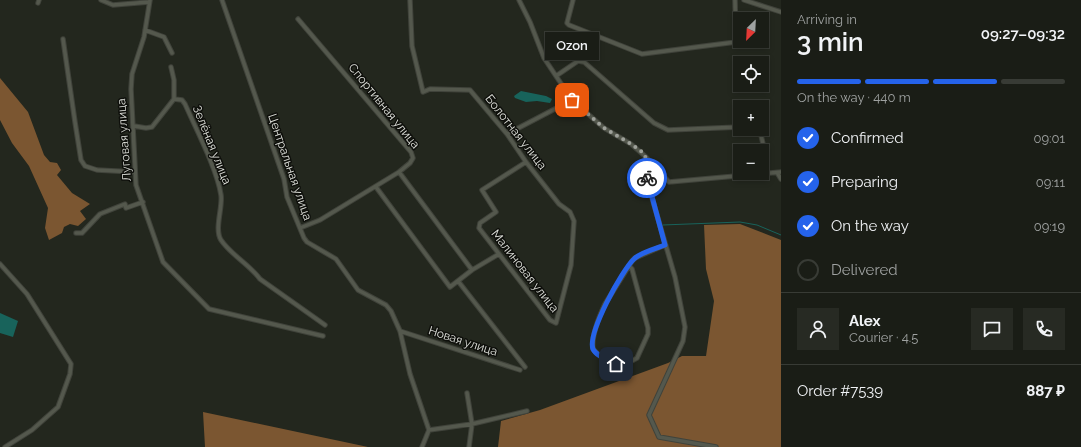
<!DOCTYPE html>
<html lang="en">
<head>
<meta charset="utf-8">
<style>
  body { margin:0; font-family:Raleway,sans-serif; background:#272a23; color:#f1f3f6; height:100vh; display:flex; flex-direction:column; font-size:15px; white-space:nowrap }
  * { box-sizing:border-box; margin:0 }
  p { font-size:13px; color:#9fa2a1 }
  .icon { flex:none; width:22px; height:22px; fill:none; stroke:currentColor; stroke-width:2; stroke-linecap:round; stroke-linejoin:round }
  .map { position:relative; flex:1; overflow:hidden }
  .side { display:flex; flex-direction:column; background:#1a1d16; width:300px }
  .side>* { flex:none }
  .needle { width:26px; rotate:204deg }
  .buttons { position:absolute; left:733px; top:12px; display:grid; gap:8px }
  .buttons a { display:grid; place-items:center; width:36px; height:36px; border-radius:0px; background:#1a1d16; box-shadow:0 2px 6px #0003,0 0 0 1px #383b35; font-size:20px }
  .pin { position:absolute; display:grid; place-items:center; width:34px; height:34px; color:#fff; margin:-17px; border-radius:8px; box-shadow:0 2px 6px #0006 }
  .courier { position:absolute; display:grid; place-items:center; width:40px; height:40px; margin:-20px; border:3px solid #2563eb; border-radius:50%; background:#fff; color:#222; box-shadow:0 1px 5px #0007 }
  .bubble { position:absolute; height:28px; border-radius:0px; background:#1a1d16; box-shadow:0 2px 6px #0003,0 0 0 1px #383b35; font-size:13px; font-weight:600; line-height:28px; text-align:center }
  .summary em { font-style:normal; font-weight:600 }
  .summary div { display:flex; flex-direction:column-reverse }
  .summary { display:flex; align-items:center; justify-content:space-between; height:68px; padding:0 16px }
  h1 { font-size:26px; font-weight:600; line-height:30px }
  .bar { display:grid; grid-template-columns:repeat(4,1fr); gap:6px 4px; align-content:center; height:48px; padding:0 16px }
  .bar i { height:5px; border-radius:3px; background:#383b35 }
  .bar .on { background:#2563eb }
  .bar p { grid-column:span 4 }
  .line { display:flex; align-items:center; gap:10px; padding:0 16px; border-top:1px solid #383b35 }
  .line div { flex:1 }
  .round { display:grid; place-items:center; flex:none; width:42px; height:42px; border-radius:0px; background:#272a23 }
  ol { padding:0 16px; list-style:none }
  li { display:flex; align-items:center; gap:12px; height:44px }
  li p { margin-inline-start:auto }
  li .icon { padding:4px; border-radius:50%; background:#2563eb; color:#fff; stroke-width:4 }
  li:last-child { color:#9fa2a1 }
  li i { width:22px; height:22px; border:2px solid #383b35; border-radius:50% }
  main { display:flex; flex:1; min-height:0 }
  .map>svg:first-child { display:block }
</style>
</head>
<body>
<main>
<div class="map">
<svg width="781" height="447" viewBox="0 0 781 447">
  <rect width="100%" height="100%" fill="#23271e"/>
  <path fill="#7b5631" d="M 0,78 L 28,112 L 44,155 L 50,162 L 57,163 L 61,170 L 57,175 L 72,193 L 90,204 L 80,211 L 86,219 L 78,226 L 70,224 L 64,227 L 62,233 L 49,240 L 45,228 L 48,208 L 29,166 L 12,143 L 0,120 Z
    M 740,224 L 781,240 L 781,447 L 498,447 L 501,421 L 540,410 L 668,363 L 682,356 L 706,356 L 714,301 L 706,269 L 704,225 Z
    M 203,412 L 368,447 L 205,447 Z"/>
  <path fill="#18635b" d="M 521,91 L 546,96 L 552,99 L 550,103 L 537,101 L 526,102 L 515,98 L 514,96 Z
    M 0,313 L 18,321 L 13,337 L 0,333 Z"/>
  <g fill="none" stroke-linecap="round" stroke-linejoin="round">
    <path stroke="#18635b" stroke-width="1" d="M 663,225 L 740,222 L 757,225 L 781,235"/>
    <defs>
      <path id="street" d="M 101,0 L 113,5 L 149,2
        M 150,0 L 144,37 L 132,74 L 131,89 L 136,185 L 163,262 L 209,309 L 323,336
        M 222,0 L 284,179 L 287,197 L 304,238 L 307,242 L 336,259 L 358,290 L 386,305 L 391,311 L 400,331 L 410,374 L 429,430 L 422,447
        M 410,0 L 412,46 L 423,92 L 430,89 L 470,90 L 507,134 L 526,162 L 559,204 L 570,212 L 574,221 L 571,265 L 556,323 L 550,320 L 479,228 L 480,223 L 496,212 L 482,190 L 526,162
        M 519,0 L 530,22 L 544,58 L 572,100 L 604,128 L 631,144 L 646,157 L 650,191 L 675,277 L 685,327 L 683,341 L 649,415 L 659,437 L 716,447
        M 573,0 L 567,23 L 569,25 L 642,54 L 736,42 L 735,0
        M 744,0 L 781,12
        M 38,3 L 39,0
        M 298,19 L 411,152 L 413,158 L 410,163 L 399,172 L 320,220 L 300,228
        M 145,30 L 164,37 L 172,53
        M 63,39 L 75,122 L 81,160 L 85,166 L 97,170 L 135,172
        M 556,76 L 578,61 L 584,62 L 654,123 L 668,130 L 740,127
        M 174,99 L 182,100 L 185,104 C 196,129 217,169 221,195 C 223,207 214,229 221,240 C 231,255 249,264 260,279 L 325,325
        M 134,126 L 146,128 L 152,127 L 174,99 L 174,80 L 171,67
        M 759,129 C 763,141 767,159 762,171
        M 507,134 L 572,100
        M 646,157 L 669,182 L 781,172
        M 399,172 L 472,270
        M 778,174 L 781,179
        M 376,187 L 450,287 L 472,270 L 499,254
        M 76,233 L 82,233 L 100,214 L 125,204 L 126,208 L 143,202
        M 0,264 L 27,294 L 71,364 L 70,374 L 58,407 L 32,430 L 5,447
        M 629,266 L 632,269 L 648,328 L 648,334 L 637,358 C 622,368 605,364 593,349 C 591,336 599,317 605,304 L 632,261 L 635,258 L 665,245
        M 458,281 L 525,367
        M 400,331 L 520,370
        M 467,393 L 472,424 L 469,447
        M 429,430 L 472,424 L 527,411"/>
    </defs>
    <use href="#street" stroke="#40433b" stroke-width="5.5"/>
    <use href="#street" stroke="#54584d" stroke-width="3.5"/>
  </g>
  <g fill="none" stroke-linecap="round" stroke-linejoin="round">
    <path stroke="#9ea19a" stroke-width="4" stroke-dasharray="0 7.2" d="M 572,100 L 604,128 L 631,144 L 641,151 L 646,158 L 647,178"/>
    <path stroke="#2563eb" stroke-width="5" d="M 616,364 C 609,360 596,356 593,349 C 587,334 622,270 634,259 C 641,252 655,249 665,245 L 647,178"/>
  </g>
  <g text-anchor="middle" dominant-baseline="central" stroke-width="3" stroke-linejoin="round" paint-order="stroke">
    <g font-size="12" fill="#e1e3dd" stroke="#0e0f0b">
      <text transform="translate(384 106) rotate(51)">Спортивная улица</text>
      <text transform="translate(516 132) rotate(52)">Болотная улица</text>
      <text transform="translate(124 140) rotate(-94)">Луговая улица</text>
      <text transform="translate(212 145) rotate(68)">Зелёная улица</text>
      <text transform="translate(290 167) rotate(71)">Центральная улица</text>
      <text transform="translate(525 271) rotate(52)">Малиновая улица</text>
      <text transform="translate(463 341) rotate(18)">Новая улица</text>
    </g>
  </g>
</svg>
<div class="buttons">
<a><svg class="needle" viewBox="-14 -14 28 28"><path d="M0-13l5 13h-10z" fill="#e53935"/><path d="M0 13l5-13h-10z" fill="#9fa2a1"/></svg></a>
<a><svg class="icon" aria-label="locate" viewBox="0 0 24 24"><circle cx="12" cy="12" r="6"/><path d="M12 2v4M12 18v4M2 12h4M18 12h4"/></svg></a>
<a>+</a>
<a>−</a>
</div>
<div class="pin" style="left:572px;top:100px;background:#ea580c"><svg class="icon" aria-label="bag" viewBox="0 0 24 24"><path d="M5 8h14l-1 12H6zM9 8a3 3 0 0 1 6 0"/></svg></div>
<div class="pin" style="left:616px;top:364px;background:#1f2937"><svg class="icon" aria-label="home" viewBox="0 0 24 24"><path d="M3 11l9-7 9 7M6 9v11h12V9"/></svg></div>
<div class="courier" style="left:647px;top:178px"><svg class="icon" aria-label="bike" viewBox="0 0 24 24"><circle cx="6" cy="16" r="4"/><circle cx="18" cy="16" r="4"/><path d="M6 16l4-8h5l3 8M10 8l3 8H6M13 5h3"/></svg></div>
<div class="bubble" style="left:545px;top:32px;width:54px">Ozon</div>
</div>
<section class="side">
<div class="summary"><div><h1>3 min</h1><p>Arriving in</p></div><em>09:27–09:32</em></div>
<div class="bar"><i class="on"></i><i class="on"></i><i class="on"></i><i></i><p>On the way · 440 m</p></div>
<ol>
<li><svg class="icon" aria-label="check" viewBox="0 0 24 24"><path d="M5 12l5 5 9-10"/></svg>Confirmed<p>09:01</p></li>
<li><svg class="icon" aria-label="check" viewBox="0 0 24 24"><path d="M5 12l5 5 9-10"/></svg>Preparing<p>09:11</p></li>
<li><svg class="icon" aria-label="check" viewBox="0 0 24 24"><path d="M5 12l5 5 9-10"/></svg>On the way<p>09:19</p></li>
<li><i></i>Delivered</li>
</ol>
<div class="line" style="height:72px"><a class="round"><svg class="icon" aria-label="person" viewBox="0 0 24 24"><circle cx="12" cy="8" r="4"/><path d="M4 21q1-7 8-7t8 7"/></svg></a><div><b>Alex</b><p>Courier · 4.5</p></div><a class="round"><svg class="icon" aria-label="chat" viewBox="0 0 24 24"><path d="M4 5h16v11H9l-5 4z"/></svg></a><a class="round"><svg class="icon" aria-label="phone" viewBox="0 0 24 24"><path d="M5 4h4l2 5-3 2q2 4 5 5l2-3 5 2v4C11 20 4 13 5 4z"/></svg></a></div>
<div class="line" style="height:52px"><div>Order #7539</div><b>887 ₽</b></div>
</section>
</main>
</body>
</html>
